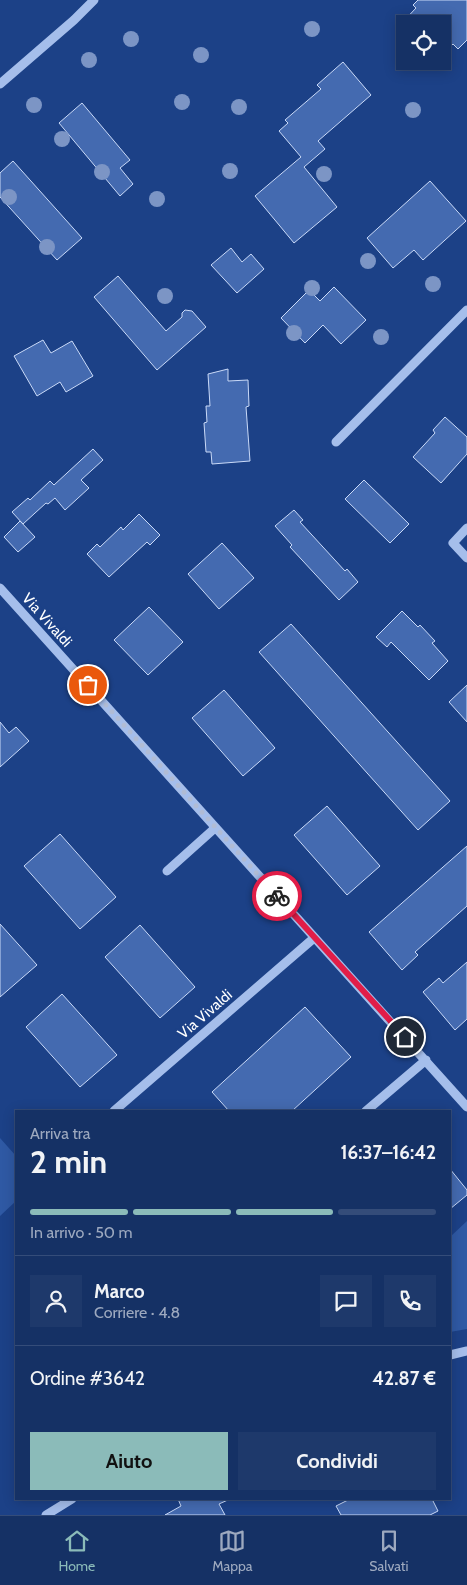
<!DOCTYPE html>
<html lang="it">
<head>
<meta charset="utf-8">
<style>
  body { margin:0; font-family:Cabin,sans-serif; background:#1e396b; color:#f1f3f6; height:100vh; display:flex; flex-direction:column; font-size:19px; white-space:nowrap }
  * { box-sizing:border-box; margin:0 }
  p { font-size:16px; color:#9da9bf }
  .icon { flex:none; width:28px; height:28px; fill:none; stroke:currentColor; stroke-width:2; stroke-linecap:round; stroke-linejoin:round }
  .map { position:relative; flex:1; overflow:hidden }
  .sheet { position:absolute; left:15px; top:1110px; width:436px; height:390px; display:flex; flex-direction:column; background:#153165; border-radius:0px; box-shadow:0 2px 12px #0003,0 0 0 1px #344c79 }
  .sheet>* { flex:none }
  .buttons { position:absolute; left:396px; top:15px; display:grid; gap:10px }
  .buttons a { display:grid; place-items:center; width:55px; height:55px; border-radius:0px; background:#153165; box-shadow:0 2px 12px #0003,0 0 0 1px #344c79; font-size:25px }
  .pin { position:absolute; display:grid; place-items:center; width:42px; height:42px; color:#fff; margin:-21px; border:2px solid #fff; border-radius:50%; box-shadow:0 1px 5px #0007 }
  .courier { position:absolute; display:grid; place-items:center; width:50px; height:50px; margin:-25px; border:4px solid #e11d48; border-radius:50%; background:#fff; color:#222; box-shadow:0 1px 6px #0007 }
  .headline em { font-style:normal; font-weight:800 }
  .headline div { display:flex; flex-direction:column-reverse }
  .headline { display:flex; align-items:center; justify-content:space-between; height:85px; padding:0 15px }
  h1 { font-size:32px; font-weight:800; line-height:38px }
  .bar { display:grid; grid-template-columns:repeat(4,1fr); gap:8px 5px; align-content:center; height:60px; padding:0 15px }
  .bar i { height:6px; border-radius:4px; background:#344c79 }
  .bar .on { background:#8bbbb9 }
  .bar p { grid-column:span 4 }
  .line { display:flex; align-items:center; gap:12px; padding:0 15px; border-top:1px solid #344c79 }
  .line div { flex:1 }
  .round { display:grid; place-items:center; flex:none; width:52px; height:52px; border-radius:0px; background:#1e396b }
  .primary-button { display:flex; gap:10px; margin-top:auto; padding:10px 15px }
  .primary-button a { flex:1; height:58px; border-radius:0px; background:#8bbbb9; color:#111; font-size:20px; font-weight:800; line-height:58px; text-align:center }
  .primary-button a+a { background:#1e396b; color:#f1f3f6 }
  .menu { display:flex; justify-content:space-around; align-items:center; height:70px; border-top:1px solid #344c79; background:#153165; font-size:14px; color:#9da9bf }
  .menu a { display:grid; justify-items:center; gap:2px }
  .menu .on { color:#8bbbb9 }
  .map>svg:first-child { display:block }
</style>
</head>
<body>
<div class="map">
<svg width="467" height="1515" viewBox="0 0 467 1515">
  <rect width="100%" height="100%" fill="#1c4187"/>
  <path fill="#2f59a4" d="M 0,1138 L 16,1156 L 16,1201 L 0,1216 Z
    M 467,1221 L 467,1329 L 450,1332 L 450,1237 Z"/>
  <path fill="#446ab0" stroke="#cadaf8" d="M 418,0 L 467,0 L 467,40 L 458,49 L 453,44 L 442,55 L 442,24 L 405,24 L 405,31 L 399,26 L 416,8 L 413,5 Z
    M 343,62 L 371,95 L 318,141 L 325,149 L 304,167 L 337,207 L 294,243 L 255,196 L 301,157 L 279,131 L 288,123 L 285,120 L 321,89 L 317,85 Z
    M 82,103 L 130,160 L 120,168 L 133,184 L 120,196 L 59,123 Z
    M 13,161 L 82,238 L 57,260 L 0,197 L 0,173 Z
    M 430,181 L 466,221 L 423,260 L 414,250 L 393,268 L 367,238 Z
    M 231,248 L 242,262 L 251,254 L 264,269 L 237,293 L 211,265 Z
    M 118,276 L 166,331 L 182,317 L 182,313 L 185,310 L 192,311 L 206,327 L 157,370 L 94,297 Z
    M 334,287 L 366,320 L 341,344 L 323,325 L 305,343 L 281,318 L 309,290 L 320,301 Z
    M 43,340 L 51,353 L 72,341 L 93,376 L 66,392 L 60,382 L 37,396 L 14,356 Z
    M 228,369 L 228,381 L 248,380 L 249,406 L 246,407 L 250,461 L 212,464 L 211,452 L 206,452 L 204,423 L 207,422 L 206,406 L 210,406 L 208,374 Z
    M 445,417 L 467,437 L 467,454 L 441,483 L 413,457 L 435,433 L 433,430 Z
    M 93,449 L 103,460 L 81,480 L 89,488 L 65,510 L 55,498 L 48,504 L 46,503 L 23,524 L 12,512 L 28,498 L 30,500 L 50,481 L 54,485 Z
    M 364,480 L 409,524 L 390,543 L 345,499 Z
    M 294,510 L 303,520 L 300,522 L 345,571 L 347,569 L 358,582 L 339,600 L 290,547 L 292,545 L 275,526 Z
    M 139,514 L 160,535 L 150,545 L 147,542 L 109,577 L 87,554 L 97,544 L 100,547 L 121,527 L 123,530 Z
    M 20,521 L 35,537 L 18,552 L 4,537 Z
    M 222,543 L 254,578 L 219,609 L 188,574 Z
    M 149,607 L 183,642 L 148,675 L 114,640 Z
    M 402,611 L 418,627 L 420,625 L 435,641 L 432,643 L 448,661 L 429,680 L 391,642 L 387,647 L 376,637 Z
    M 291,624 L 450,801 L 418,830 L 259,652 Z
    M 467,685 L 467,722 L 449,702 Z
    M 224,690 L 275,748 L 243,776 L 192,718 Z
    M 0,722 L 9,733 L 16,727 L 29,741 L 0,767 Z
    M 327,806 L 380,866 L 347,895 L 294,835 Z
    M 60,834 L 116,897 L 80,929 L 24,866 Z
    M 467,846 L 467,906 L 415,952 L 418,955 L 402,970 L 369,932 Z
    M 0,924 L 37,965 L 0,997 Z
    M 140,925 L 195,987 L 160,1018 L 105,957 Z
    M 467,962 L 467,1019 L 455,1030 L 423,992 L 439,978 L 443,983 Z
    M 62,994 L 117,1055 L 80,1087 L 26,1027 Z
    M 305,1007 L 351,1057 L 292,1111 L 229,1111 L 212,1092 Z
    M 450,1169 L 467,1190 L 467,1195 L 450,1209 Z
    M 178,1499 L 230,1499 L 219,1504 L 225,1515 L 165,1515 L 181,1506 Z
    M 350,1499 L 432,1499 L 438,1511 L 430,1515 L 341,1515 L 336,1506 Z"/>
  <g fill="none" stroke-linecap="round" stroke-linejoin="round">
    <path stroke="#a5beeb" stroke-width="9" d="M 0,84 L 74,20 L 94,0
      M 336,442 L 467,310
      M 467,528 L 453,543 L 467,558
      M 0,588 L 467,1107
      M 167,871 L 215,828
      M 114,1111 L 314,938
      M 366,1111 L 426,1060
      M 450,1355 L 467,1351
      M 46,1515 L 72,1499"/>
  </g>
  <g fill="#7c95c5">
    <circle cx="312" cy="29" r="8"/>
    <circle cx="131" cy="39" r="8"/>
    <circle cx="201" cy="55" r="8"/>
    <circle cx="89" cy="60" r="8"/>
    <circle cx="182" cy="102" r="8"/>
    <circle cx="34" cy="105" r="8"/>
    <circle cx="239" cy="107" r="8"/>
    <circle cx="413" cy="110" r="8"/>
    <circle cx="62" cy="139" r="8"/>
    <circle cx="230" cy="171" r="8"/>
    <circle cx="102" cy="172" r="8"/>
    <circle cx="324" cy="174" r="8"/>
    <circle cx="9" cy="197" r="8"/>
    <circle cx="157" cy="199" r="8"/>
    <circle cx="47" cy="247" r="8"/>
    <circle cx="368" cy="261" r="8"/>
    <circle cx="433" cy="284" r="8"/>
    <circle cx="312" cy="288" r="8"/>
    <circle cx="165" cy="296" r="8"/>
    <circle cx="294" cy="333" r="8"/>
    <circle cx="381" cy="337" r="8"/>
  </g>
  <g fill="none" stroke-linecap="round" stroke-linejoin="round">
    <path stroke="#b0bcd5" stroke-width="5" stroke-dasharray="0 9" d="M 88,685 L 277,896"/>
    <path stroke="#e11d48" stroke-width="6" d="M 277,896 L 405,1037"/>
  </g>
  <g text-anchor="middle" dominant-baseline="central" stroke-width="5" stroke-linejoin="round" paint-order="stroke">
    <g font-size="15" fill="#fff" stroke="#1c4187">
      <text transform="translate(47 620) rotate(48)">Via Vivaldi</text>
      <text transform="translate(205 1014) rotate(-41)">Via Vivaldi</text>
    </g>
  </g>
</svg>
<div class="buttons">
<a><svg class="icon" aria-label="locate" viewBox="0 0 24 24"><circle cx="12" cy="12" r="6"/><path d="M12 2v4M12 18v4M2 12h4M18 12h4"/></svg></a>
</div>
<div class="pin" style="left:88px;top:685px;background:#ea580c"><svg class="icon" aria-label="bag" viewBox="0 0 24 24"><path d="M5 8h14l-1 12H6zM9 8a3 3 0 0 1 6 0"/></svg></div>
<div class="pin" style="left:405px;top:1037px;background:#1f2937"><svg class="icon" aria-label="home" viewBox="0 0 24 24"><path d="M3 11l9-7 9 7M6 9v11h12V9"/></svg></div>
<div class="courier" style="left:277px;top:896px"><svg class="icon" aria-label="bike" viewBox="0 0 24 24"><circle cx="6" cy="16" r="4"/><circle cx="18" cy="16" r="4"/><path d="M6 16l4-8h5l3 8M10 8l3 8H6M13 5h3"/></svg></div>
<section class="sheet">
<div class="headline"><div><h1>2 min</h1><p>Arriva tra</p></div><em>16:37–16:42</em></div>
<div class="bar"><i class="on"></i><i class="on"></i><i class="on"></i><i></i><p>In arrivo · 50 m</p></div>
<div class="line" style="height:90px"><a class="round"><svg class="icon" aria-label="person" viewBox="0 0 24 24"><circle cx="12" cy="8" r="4"/><path d="M4 21q1-7 8-7t8 7"/></svg></a><div><b>Marco</b><p>Corriere · 4.8</p></div><a class="round"><svg class="icon" aria-label="chat" viewBox="0 0 24 24"><path d="M4 5h16v11H9l-5 4z"/></svg></a><a class="round"><svg class="icon" aria-label="phone" viewBox="0 0 24 24"><path d="M5 4h4l2 5-3 2q2 4 5 5l2-3 5 2v4C11 20 4 13 5 4z"/></svg></a></div>
<div class="line" style="height:65px"><div>Ordine #3642</div><b>42.87 €</b></div>
<div class="primary-button"><a>Aiuto</a><a>Condividi</a></div>
</section>
</div>
<nav class="menu">
<a class="on"><svg class="icon" aria-label="home" viewBox="0 0 24 24"><path d="M3 11l9-7 9 7M6 9v11h12V9"/></svg>Home</a>
<a><svg class="icon" aria-label="map" viewBox="0 0 24 24"><path d="M3 6l6-2 6 2 6-2v14l-6 2-6-2-6 2zM9 4v14M15 6v14"/></svg>Mappa</a>
<a><svg class="icon" aria-label="saved" viewBox="0 0 24 24"><path d="M7 4h10v16l-5-4-5 4z"/></svg>Salvati</a>
</nav>
</body>
</html>
